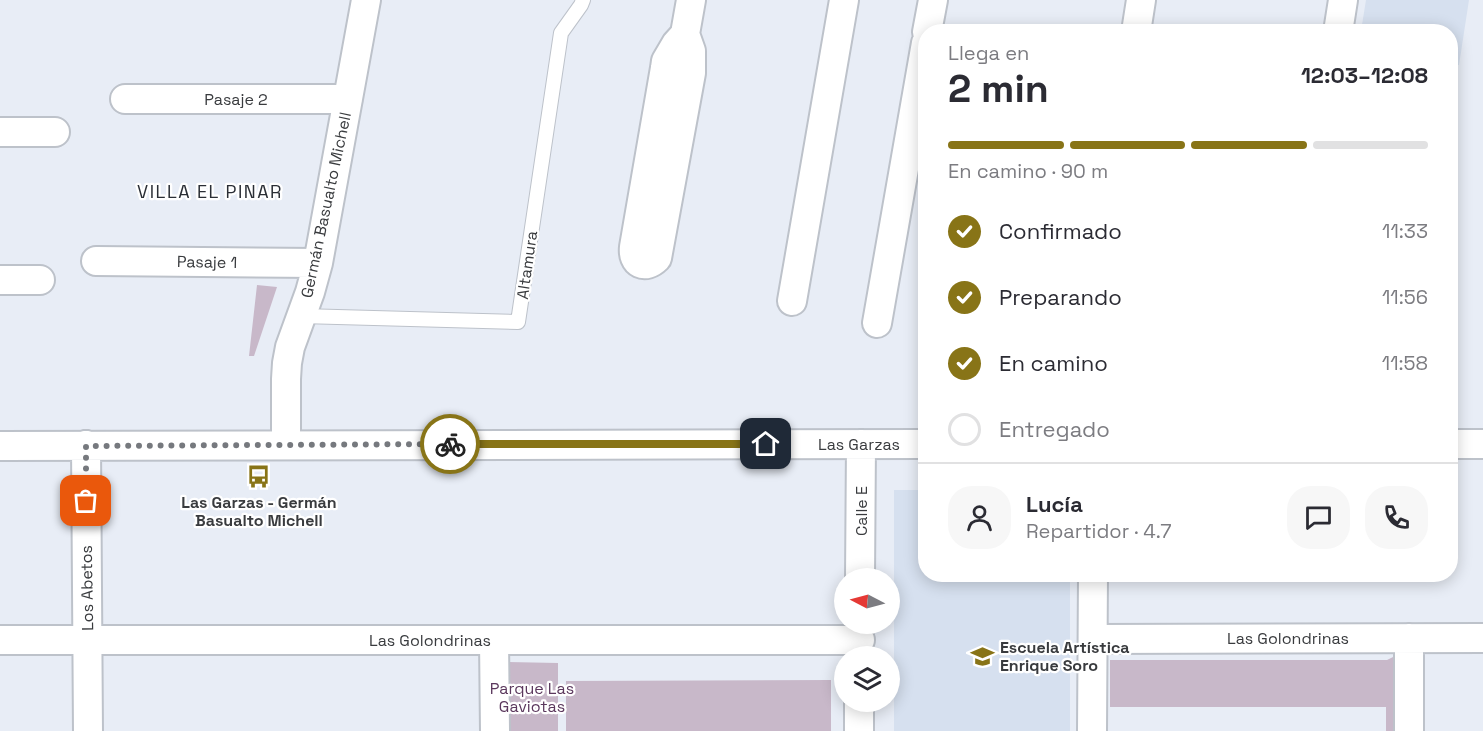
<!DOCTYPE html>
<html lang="es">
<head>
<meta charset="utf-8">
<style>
  body { margin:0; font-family:"Space Grotesk",sans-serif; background:#f7f7f7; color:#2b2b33; height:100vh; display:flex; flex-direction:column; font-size:22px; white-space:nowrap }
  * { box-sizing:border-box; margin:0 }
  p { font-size:20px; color:#7c7c81 }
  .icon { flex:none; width:33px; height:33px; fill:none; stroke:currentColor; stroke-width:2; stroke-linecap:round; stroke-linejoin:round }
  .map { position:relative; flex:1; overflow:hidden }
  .details { position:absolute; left:918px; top:24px; width:540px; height:558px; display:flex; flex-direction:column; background:#fff; border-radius:24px; box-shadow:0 3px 15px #0003 }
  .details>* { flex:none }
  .needle { width:39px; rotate:276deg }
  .fabs { position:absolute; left:834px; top:568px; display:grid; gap:12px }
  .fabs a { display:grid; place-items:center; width:66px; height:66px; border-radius:50%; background:#fff; box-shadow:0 3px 15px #0003; font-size:30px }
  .pin { position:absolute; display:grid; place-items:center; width:51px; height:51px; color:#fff; margin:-26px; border-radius:12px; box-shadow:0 3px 9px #0006 }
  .courier { position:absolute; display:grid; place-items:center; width:60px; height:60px; margin:-30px; border:4px solid #887417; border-radius:50%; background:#fff; color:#222; box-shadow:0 2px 8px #0007 }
  .summary em { font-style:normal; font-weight:700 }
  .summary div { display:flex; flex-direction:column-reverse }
  .summary { display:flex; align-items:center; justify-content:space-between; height:102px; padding:0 30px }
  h1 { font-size:39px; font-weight:700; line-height:45px }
  .bar { display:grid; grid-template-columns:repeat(4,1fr); gap:9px 6px; align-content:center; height:72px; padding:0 30px }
  .bar i { height:8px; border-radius:4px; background:#e1e1e2 }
  .bar .selected { background:#887417 }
  .bar p { grid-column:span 4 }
  .line { display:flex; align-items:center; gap:15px; padding:0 30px; border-top:2px solid #e1e1e2 }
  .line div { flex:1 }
  .round { display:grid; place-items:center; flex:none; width:63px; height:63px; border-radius:24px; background:#f7f7f7 }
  ol { padding:0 30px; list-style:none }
  li { display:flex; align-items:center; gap:18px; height:66px }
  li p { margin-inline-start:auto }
  li .icon { padding:6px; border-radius:50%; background:#887417; color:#fff; stroke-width:4 }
  li:last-child { color:#7c7c81 }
  li i { width:33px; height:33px; border:3px solid #e1e1e2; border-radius:50% }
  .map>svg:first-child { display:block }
</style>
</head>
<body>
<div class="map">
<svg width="1483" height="731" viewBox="0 0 1483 731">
  <rect width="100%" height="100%" fill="#e8edf6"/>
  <path fill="#d6e0ef" d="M 1366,0 L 1469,0 L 1459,65 L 1451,65 L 1450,32 L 1361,31 Z
    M 894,490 L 925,490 L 926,574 L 1018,574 L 1019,581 L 1070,581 L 1070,731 L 894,731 Z"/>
  <path fill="#c8b8c9" d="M 257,285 L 277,287 L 254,356 L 249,356 Z
    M 1401,653 L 1400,731 L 1386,731 L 1386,707 L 1110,707 L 1110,660 L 1387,660 Z
    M 506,662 L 558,663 L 558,731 L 506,731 Z
    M 831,680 L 831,731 L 566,731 L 566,681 Z"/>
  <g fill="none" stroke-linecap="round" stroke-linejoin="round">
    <defs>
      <path id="lane" d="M 301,316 L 518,322 L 561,33 L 581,5 L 583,0"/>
      <path id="street" d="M 927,32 L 933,0
        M 1136,32 L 1141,0
        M 1338,32 L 1343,0
        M 685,34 L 691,51 L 691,73 L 657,258 C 645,270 632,264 634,247 L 665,68 L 666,61 L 676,44 L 685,34 L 691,0
        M 125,99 L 348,99
        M 0,132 L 55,132
        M 96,261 L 318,263
        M 0,280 L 40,280
        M 792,301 L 844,0
        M 877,323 L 926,43
        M 1450,444 L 1483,444
        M 86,445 L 88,731
        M 286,445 L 286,379 L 287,363 L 290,347 L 310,292 L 318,263 L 366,0
        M 0,446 L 926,444
        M 860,579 L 861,444
        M 1409,638 L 1409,731
        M 1093,639 L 1483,638
        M 0,640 L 860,640
        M 494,640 L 495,731
        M 859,731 L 859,702
        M 1092,731 L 1093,574"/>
    </defs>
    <use href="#lane" stroke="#bdc2ca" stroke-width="16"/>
    <use href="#street" stroke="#bdc2ca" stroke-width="32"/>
    <use href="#lane" stroke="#fff" stroke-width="14"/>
    <use href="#street" stroke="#fff" stroke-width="28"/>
  </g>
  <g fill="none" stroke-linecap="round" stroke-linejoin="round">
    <path stroke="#76797e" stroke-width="6" stroke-dasharray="0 10.8" d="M 86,501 L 86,446 L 450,444"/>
    <path stroke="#887417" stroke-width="8" d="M 450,444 L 766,444"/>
  </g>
  <defs>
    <symbol id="bus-bare" viewBox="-9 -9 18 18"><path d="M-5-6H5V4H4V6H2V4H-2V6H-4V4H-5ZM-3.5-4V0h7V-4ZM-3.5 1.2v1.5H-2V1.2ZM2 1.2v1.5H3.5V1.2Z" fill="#887417" stroke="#fff" stroke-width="2.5" paint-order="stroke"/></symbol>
    <symbol id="school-bare" viewBox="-9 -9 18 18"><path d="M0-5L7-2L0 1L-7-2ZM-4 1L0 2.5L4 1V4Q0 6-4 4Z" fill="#887417" stroke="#fff" stroke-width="2.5" paint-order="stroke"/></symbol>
  </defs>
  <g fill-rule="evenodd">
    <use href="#bus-bare" x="242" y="460" width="33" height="33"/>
    <use href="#school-bare" x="966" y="640" width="33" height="33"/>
  </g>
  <g text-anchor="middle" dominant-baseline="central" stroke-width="4.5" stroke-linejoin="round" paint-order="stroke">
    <g font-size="16" fill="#393b3e" stroke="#fff">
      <text x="236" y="99">Pasaje 2</text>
      <text transform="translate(326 205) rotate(-78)">Germán Basualto Michell</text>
      <text transform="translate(207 262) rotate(1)">Pasaje 1</text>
      <text transform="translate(527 265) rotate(-82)">Altamura</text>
      <text x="859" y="444">Las Garzas</text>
      <text transform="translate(861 511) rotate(-90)">Calle E</text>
      <text transform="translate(87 588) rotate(-91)">Los Abetos</text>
      <text x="1288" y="638">Las Golondrinas</text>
      <text x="430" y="640">Las Golondrinas</text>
    </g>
    <g font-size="16" font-weight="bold" fill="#393b3e" stroke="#fff">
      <text x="259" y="502">Las Garzas - Germán<tspan x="259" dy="18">Basualto Michell</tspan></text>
      <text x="1000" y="647" text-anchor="start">Escuela Artística<tspan x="1000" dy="18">Enrique Soro</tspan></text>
    </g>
    <g font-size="16" fill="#5b385d" stroke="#fff">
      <text x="532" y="688">Parque Las<tspan x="532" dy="18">Gaviotas</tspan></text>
    </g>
    <g font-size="18" letter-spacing="1.5" fill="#2a2e35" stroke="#fff">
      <text x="210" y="191">VILLA EL PINAR</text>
    </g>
  </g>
</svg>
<div class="fabs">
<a><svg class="needle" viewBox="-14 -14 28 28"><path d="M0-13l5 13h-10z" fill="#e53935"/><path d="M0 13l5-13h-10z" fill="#7c7c81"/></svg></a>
<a><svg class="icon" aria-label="layers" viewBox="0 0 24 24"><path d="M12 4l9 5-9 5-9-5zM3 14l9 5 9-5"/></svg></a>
</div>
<div class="pin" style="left:86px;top:501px;background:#ea580c"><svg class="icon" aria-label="bag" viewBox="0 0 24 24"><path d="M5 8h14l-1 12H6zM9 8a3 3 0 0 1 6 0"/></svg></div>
<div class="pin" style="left:766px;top:444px;background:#1f2937"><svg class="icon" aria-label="home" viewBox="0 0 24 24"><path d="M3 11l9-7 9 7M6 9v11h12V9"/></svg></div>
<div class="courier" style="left:450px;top:444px"><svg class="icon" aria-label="bike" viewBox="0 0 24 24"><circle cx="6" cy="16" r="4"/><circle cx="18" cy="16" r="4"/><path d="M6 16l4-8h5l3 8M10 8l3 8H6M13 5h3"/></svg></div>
<section class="details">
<div class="summary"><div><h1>2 min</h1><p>Llega en</p></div><em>12:03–12:08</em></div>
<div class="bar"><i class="selected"></i><i class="selected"></i><i class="selected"></i><i></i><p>En camino · 90 m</p></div>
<ol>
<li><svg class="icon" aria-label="check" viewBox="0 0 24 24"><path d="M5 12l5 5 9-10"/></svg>Confirmado<p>11:33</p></li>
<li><svg class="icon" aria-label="check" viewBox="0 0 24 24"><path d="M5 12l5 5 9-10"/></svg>Preparando<p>11:56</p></li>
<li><svg class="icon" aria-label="check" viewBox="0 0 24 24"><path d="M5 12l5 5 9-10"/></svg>En camino<p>11:58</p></li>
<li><i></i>Entregado</li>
</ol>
<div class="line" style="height:108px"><a class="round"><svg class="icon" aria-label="person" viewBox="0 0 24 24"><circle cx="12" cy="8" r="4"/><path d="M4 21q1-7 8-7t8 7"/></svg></a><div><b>Lucía</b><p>Repartidor · 4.7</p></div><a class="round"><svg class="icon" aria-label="chat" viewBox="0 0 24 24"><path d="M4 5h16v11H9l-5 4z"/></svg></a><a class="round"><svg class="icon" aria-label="phone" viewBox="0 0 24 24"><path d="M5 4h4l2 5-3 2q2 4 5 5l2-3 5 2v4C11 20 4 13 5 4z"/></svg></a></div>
</section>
</div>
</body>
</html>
